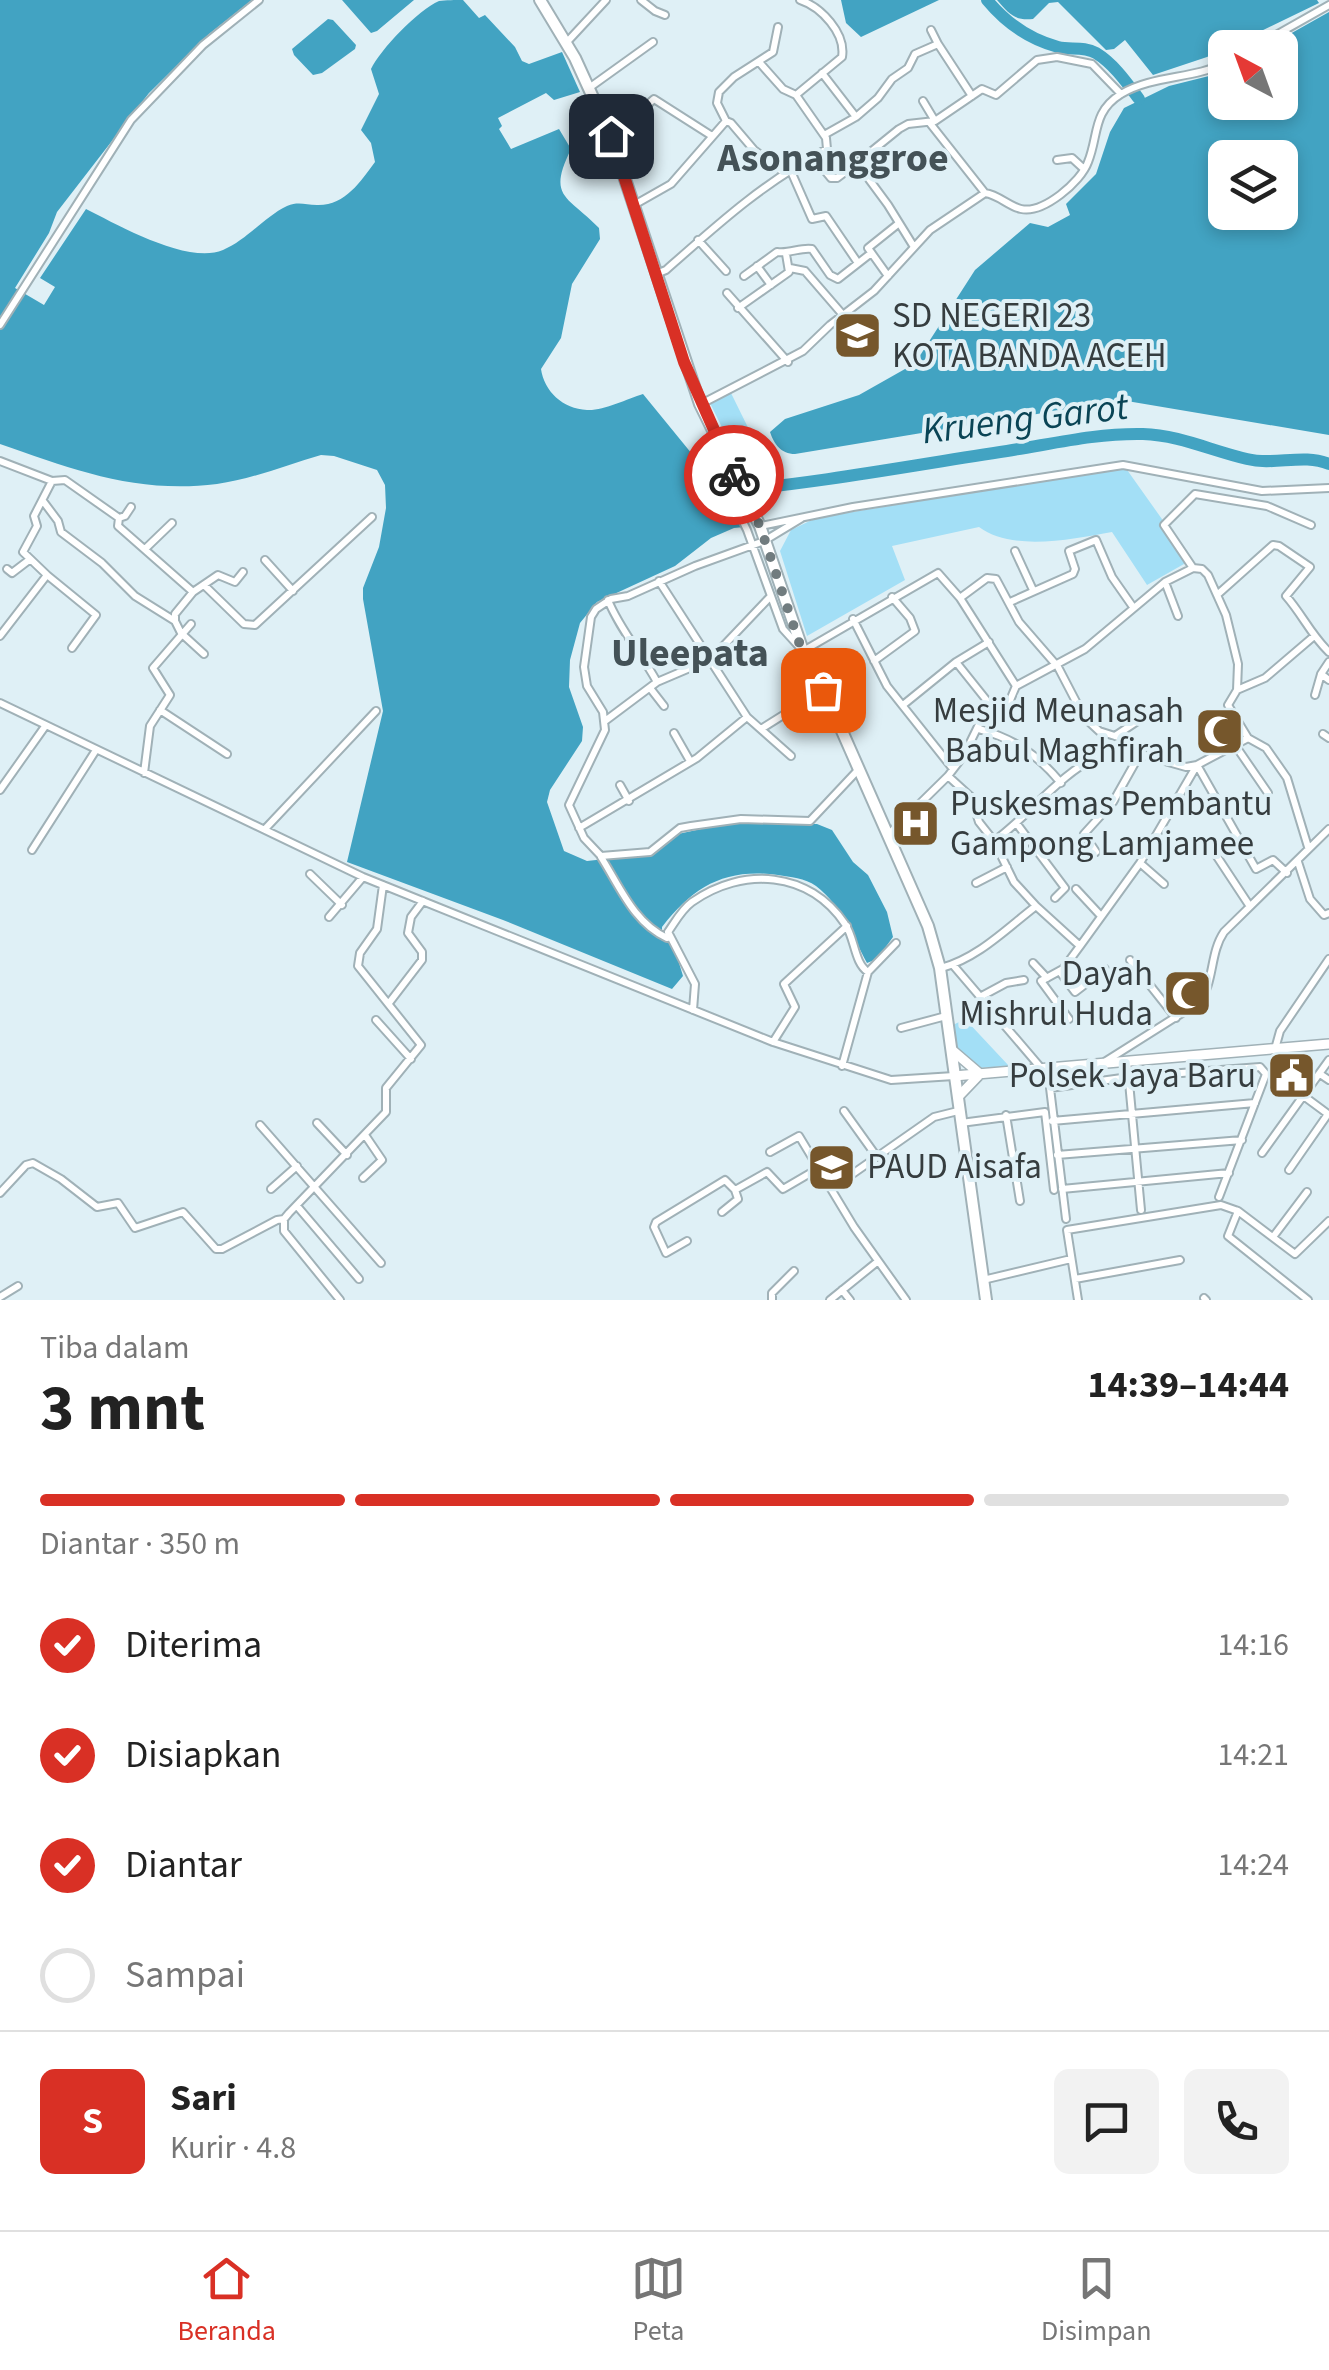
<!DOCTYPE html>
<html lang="id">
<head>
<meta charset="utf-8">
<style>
  body { margin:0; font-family:"Source Sans 3",sans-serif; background:#f2f2f2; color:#222; height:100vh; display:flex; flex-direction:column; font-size:38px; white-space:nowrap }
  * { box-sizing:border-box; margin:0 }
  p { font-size:32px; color:#767676 }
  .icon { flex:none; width:55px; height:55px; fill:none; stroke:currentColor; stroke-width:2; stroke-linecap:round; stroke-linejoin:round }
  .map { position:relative; height:1300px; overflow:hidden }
  .drawer { display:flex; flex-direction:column; background:#fff; flex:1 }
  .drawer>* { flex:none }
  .needle { width:65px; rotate:319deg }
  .controls { position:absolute; left:1208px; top:30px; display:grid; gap:20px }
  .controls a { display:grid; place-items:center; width:90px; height:90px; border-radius:15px; background:#fff; box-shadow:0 5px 15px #0003; font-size:50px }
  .pin { position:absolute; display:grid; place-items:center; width:85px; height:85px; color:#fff; margin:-42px; border-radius:20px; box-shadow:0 5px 15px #0006 }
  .courier { position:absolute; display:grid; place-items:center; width:100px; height:100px; margin:-50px; border:8px solid #d93025; border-radius:50%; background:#fff; color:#222; box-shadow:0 2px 12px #0007 }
  .head em { font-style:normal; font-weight:700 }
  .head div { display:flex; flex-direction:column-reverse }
  .head { display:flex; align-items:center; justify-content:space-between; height:170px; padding:0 40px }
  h1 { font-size:65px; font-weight:700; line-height:75px }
  .bar { display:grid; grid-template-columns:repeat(4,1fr); gap:15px 10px; align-content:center; height:120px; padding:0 40px }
  .bar i { height:12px; border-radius:8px; background:#e0e0e0 }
  .bar .on { background:#d93025 }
  .bar p { grid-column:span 4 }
  .line { display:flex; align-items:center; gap:25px; padding:0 40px; border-top:2px solid #e0e0e0 }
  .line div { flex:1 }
  .round { display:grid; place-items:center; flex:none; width:105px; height:105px; border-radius:15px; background:#f2f2f2 }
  ol { padding:0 40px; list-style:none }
  li { display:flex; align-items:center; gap:30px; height:110px }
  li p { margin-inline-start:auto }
  li .icon { padding:10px; border-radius:50%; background:#d93025; color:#fff; stroke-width:4 }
  li:last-child { color:#767676 }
  li i { width:55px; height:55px; border:5px solid #e0e0e0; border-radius:50% }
  .menu { display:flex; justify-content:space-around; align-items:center; height:140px; border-top:2px solid #e0e0e0; background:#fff; font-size:28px; color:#767676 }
  .menu a { display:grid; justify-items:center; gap:5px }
  .menu .on { color:#d93025 }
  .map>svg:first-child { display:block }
</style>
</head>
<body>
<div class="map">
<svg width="1329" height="1300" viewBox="0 0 1329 1300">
  <rect width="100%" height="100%" fill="#dff0f6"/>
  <path fill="#a3dff6" d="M 730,391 L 763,458 L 741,466 L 710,403 Z
    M 1125,467 L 1191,560 L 1147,585 L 1112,532 C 1073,539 1012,552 979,527 L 892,546 L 905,580 L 807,636 L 780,551 L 791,530 L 816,518 Z
    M 965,1019 L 1009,1066 L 978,1068 L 960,1055 L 951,1026 Z"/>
  <path fill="#42a3c2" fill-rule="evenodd" d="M 0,0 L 252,0 L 209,34 L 149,93 L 57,212 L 49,233 L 15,288 L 44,305 L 55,287 L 40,278 L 86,209 C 118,225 188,265 223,250 C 247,240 264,217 287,206 C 299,201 305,205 317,205 C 345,206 360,182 375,162 L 371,143 L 361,130 L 379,94 L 371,69 C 380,50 418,10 439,1 C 445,0 456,0 463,0 L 479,18 L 485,15 L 515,47 L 522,61 L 529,64 L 562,52 L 580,92 L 554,100 L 546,93 L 498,118 L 502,126 L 499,129 L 511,149 L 559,129 L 571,149 C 547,198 567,195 599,228 L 600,239 L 572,284 L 561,338 L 541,369 C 544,391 563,409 587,410 C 603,411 627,399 643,394 L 701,465 L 695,472 L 699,481 L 726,491 L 744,527 L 734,528 L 711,538 L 675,566 L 597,602 L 580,623 L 570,660 L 569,687 L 583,727 L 582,741 L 550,790 L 547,802 L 564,851 L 587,861 L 641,855 L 678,834 L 729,823 L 817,824 L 832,830 L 853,862 L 868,875 L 887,912 L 893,937 L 877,959 L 867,963 C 852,935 843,907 816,886 C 805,878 790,877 778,875 C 725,868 694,886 662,927 L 662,933 L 676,953 L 683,976 L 672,989 L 503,920 L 347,862 L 383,711 L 363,599 L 363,588 L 379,547 L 386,508 L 385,485 L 377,470 L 334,456 L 321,455 C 287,465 252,479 217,484 C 137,494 74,470 0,444 Z
    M 342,0 L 414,0 L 377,31 L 371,33 Z
    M 841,0 L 939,0 L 861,37 L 846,23 Z
    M 997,0 L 1317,0 L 1319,3 L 1207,57 L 1153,75 L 1125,40 L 1114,49 L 1106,50 L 1058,2 L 1049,3 L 1033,19 C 1015,21 1009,14 997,0 Z
    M 1329,12 L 1329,435 L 1121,400 L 795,454 C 781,454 774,444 770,432 L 785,419 L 859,395 L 905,369 L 921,354 L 975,270 L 1030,223 L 1048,227 L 1070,215 L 1066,204 L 1096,174 L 1110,132 L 1124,108 L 1169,86 L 1225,72 L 1225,102 L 1280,102 L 1280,48 L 1267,47 ZM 1225,158 L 1280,158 L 1280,212 L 1225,212 Z
    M 328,19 L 333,20 L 356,45 L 355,49 L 322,73 L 313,75 L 294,55 L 292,49 Z"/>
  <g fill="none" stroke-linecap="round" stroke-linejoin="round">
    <path stroke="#42a3c2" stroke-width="12" d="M 987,0 C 1006,23 1028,39 1058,47 C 1070,50 1084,46 1096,53 C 1114,64 1127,83 1139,99
      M 726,491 C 820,483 914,465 1007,451 C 1052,444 1096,433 1143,434 C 1179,435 1212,451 1247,459 C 1275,466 1303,453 1329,464"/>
    <defs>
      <path id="minor" d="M 641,0 L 655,11 L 665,15
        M 567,42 L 606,0
        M 938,44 L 972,96
        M 1253,48 L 1329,5
        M 759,62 L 783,89 L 796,95
        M 822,73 L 856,117 L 878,98 L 892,79 L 908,68 L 915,54 L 938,44 L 931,30
        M 589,88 L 653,42
        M 923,101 L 935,121
        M 726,121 L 717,103 L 719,92 L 734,77 L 773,52 L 778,27
        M 929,122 L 985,193
        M 824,135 L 856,117
        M 612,136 L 654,99 L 712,136
        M 813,156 L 831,178 L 837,178 L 857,163
        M 1057,160 L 1072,158 L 1084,169
        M 790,169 L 812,219 L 826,216 L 858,263
        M 634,205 L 671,184 L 726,121 L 731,123 L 754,150 L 783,172
        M 698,240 L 726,271
        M 914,247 L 888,205 L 857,163 L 899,129 L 908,124 L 935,121 L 982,89 L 996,95 L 1037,60 L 1057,57 L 1092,64 L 1121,94
        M 757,266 L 771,285
        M 790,268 L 805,271 L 843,315
        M 656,274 L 666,270 C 719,223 764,182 827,149 L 826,138 L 796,95 L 842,57 C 846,33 821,7 800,0
        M 744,276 L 777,252 C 789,254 801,247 812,249 L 830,275 L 838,279 L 870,254
        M 888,276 L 868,248 L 898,224
        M 727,293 L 788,362
        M 738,308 L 789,272 L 786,254
        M 0,325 L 131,120 L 203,45 L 259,0
        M 701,404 L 803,351 L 830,325 L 874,291 L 930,230 L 985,193 C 999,195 1008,206 1021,209 C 1043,214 1081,182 1088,162 C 1099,135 1092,112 1121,94 C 1153,75 1194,79 1225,63
        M 724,456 L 719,472 L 747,530 L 783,629 L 803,651 L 938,573 L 960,598 L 1016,686
        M 0,461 L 52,481 L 65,480 L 119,518 L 118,526 L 193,592 L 175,614 L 175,621
        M 43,501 L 58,521 L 61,532 L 102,563 L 135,596 L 175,621 L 181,633 L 204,654
        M 119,518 L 125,516 L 131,507
        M 802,518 L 764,541 L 695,566 L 628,596 L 611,599 L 596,609 L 591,617 L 584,667 L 587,686 L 603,712 L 605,730 L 569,805 L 584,838 L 601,856 L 650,852 L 680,828 L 691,826 L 741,819 L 810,821 L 858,770
        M 761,526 L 853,507 L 1123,465 L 1262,491 L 1329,488
        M 145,549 L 172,523
        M 1015,551 L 1033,590
        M 265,560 L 293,591
        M 1193,568 L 1164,525 L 1195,494 L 1267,506 L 1311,525
        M 7,569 L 12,573 L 29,560
        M 47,575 L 23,552 L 37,526 L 34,516 L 52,481
        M 659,581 L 747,717 L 791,756
        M 1165,582 L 1178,616
        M 205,586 L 244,624 L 255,625 L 372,517
        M 193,592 L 218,575 L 235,582 L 243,572
        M 1217,595 L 1273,545 L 1279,546 L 1310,567 L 1286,596 C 1302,614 1311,635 1329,652
        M 960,598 L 987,578 L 996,579 L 1019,622 L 1058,667 L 1084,717 L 1099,731 L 1121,738 L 1140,754 L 1186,767 L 1197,765 L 1248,738
        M 608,600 C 620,630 642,654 657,682
        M 1010,602 L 1073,574 L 1075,569 L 1069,551 L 1096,540 L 1112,577 L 1133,607
        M 853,619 L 887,686 L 953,769
        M 0,636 L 47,575 L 96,615 L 72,648
        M 989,642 L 956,662 L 992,707
        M 874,661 L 915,631 L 910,618 L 892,597
        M 1329,662 L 1321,674 L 1329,680
        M 650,688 L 664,706
        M 1237,690 L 1265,678 L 1313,637
        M 1315,695 L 1321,674
        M 0,703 L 363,877 L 773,1042 L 891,1080 L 954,1076
        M 903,705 L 956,662
        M 160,710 L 227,754
        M 605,721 L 657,682 L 711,659 L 769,598
        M 761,729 L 823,690
        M 979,729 C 1014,739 1037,754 1061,783
        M 674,733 L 690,761
        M 1323,734 L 1329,738
        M 1115,736 L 1145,716
        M 1235,745 L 1268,793
        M 144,773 L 150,726 L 170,695 L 153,668 L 191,624
        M 948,776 L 971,797 L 979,822 L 994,841 C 1030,815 1059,774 1100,755 C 1109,751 1121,750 1131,748
        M 620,785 L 629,801
        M 0,790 L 46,725
        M 1017,824 L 1065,888 L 1055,898
        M 579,828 L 697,758 L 747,717
        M 265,829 L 376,711
        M 888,835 L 948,776 L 964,755 L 985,712 L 992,707 L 1008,705 L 1016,686 L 1085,649 L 1165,582 L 1193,568 L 1202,569 L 1208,575 L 1226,615 L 1238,664 L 1237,690 L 1228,705 L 1248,738 L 1266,748 L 1287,778 L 1308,847
        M 994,841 L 1014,882 L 1036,906
        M 32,850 L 96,750
        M 1096,852 L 1084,834 L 1113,802 L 1140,754
        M 1216,855 L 1249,905
        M 601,857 C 620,887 634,923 667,938
        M 1298,862 L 1310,899 L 1324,915 L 1329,913
        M 1140,863 L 1164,884
        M 310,874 L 342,905
        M 976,883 L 1007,867
        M 1076,889 L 1101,916
        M 329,917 L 363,877
        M 1130,960 L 1176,1018
        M 1033,963 L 1047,978
        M 953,965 L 1041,1068
        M 941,968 C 978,958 1006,929 1036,906 L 1080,946 L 1140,863 L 1197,765 L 1256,869 L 1273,860 L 1287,873
        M 1060,972 L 1075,992 L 1105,969
        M 980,997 L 1006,983 L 1024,980
        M 389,1003 L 422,960 L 422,952 L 408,933 L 411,917 L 423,901
        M 693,1010 L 695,984 L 668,932 C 675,922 682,909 692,902 C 743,866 809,871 845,924 C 855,938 854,963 868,972 L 896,943
        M 1069,1019 L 1041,981 L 1063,969 L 1080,946
        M 376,1020 L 411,1059
        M 901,1028 L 946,1016
        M 773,1042 L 795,1007 L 784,984 L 847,926
        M 1275,1049 L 1280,1031 L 1329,959
        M 1106,1061 L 1198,1003 C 1215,984 1209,954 1224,932 L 1329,829
        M 1127,1061 L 1141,1210
        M 842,1066 L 868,972
        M 1320,1074 L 1329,1080
        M 1305,1097 L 1328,1114
        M 844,1111 L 877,1157
        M 1006,1115 L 1020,1201
        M 1052,1121 L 1255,1103
        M 317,1123 L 347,1155
        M 961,1123 L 1045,1112 L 1054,1190
        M 260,1125 L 381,1263
        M 770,1152 L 799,1136 L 854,1227 L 906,1300
        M 1262,1153 L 1329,1060
        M 1057,1155 L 1242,1140
        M 1289,1170 L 1328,1114
        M 363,1178 L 382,1160 L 365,1135
        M 271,1189 L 297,1166
        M 831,1189 L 934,1117 L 958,1111
        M 1062,1189 L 1229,1173
        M 735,1190 L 767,1172 L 783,1189 L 819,1168
        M 0,1193 L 26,1165 L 33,1163 L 61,1179 L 97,1207 L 118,1203 L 135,1228 L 183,1212 L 216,1249 L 222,1249 L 277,1220 L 284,1219
        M 297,1206 L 359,1279
        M 1238,1211 L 1295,1254 L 1329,1221
        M 1066,1219 L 1050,1088 L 1129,1077 L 1260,1067 L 1266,1074 L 1219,1197
        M 1273,1237 L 1307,1192
        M 687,1241 L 666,1253 L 654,1227 L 656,1222 L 725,1180 L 735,1190 L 738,1199 L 722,1212
        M 1075,1279 L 1180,1260
        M 983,1280 L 1071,1259
        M 842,1290 L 850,1300
        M 0,1297 L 18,1286
        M 1204,1298 L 1206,1300
        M 340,1300 L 284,1231 L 284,1219 L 289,1213 L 386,1112 L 386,1088 L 421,1045 L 358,966 L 360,953 L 377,929 L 383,885
        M 772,1300 L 772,1293 L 794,1271
        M 830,1300 L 877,1262
        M 1078,1300 L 1067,1230 L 1221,1205 L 1238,1211 L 1228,1236 L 1308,1300"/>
      <path id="major" d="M 952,1050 L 980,1074 L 958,1097
        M 954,1076 L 1329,1044"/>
      <path id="highway" d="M 540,0 L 575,58 L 611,137 L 700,404 L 760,526 L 803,651 L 831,706 L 928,926 L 940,968 L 986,1300"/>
    </defs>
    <use href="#minor" stroke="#a0b1b7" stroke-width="10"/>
    <use href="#major" stroke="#a0b1b7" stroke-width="12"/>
    <use href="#highway" stroke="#a0b1b7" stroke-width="14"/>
    <use href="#minor" stroke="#fff" stroke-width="6"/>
    <use href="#major" stroke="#fff" stroke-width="9"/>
    <use href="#highway" stroke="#fff" stroke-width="10"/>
  </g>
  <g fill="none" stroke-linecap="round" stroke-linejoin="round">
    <path stroke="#717c7f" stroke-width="10" stroke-dasharray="0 18" d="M 734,475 L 760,526 L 802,651 L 823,690"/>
    <path stroke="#d93025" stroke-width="12" d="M 611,136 L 684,362 L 734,475"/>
  </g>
  <defs>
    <symbol id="school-square" viewBox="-11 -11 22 22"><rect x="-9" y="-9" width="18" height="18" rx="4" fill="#76572c" stroke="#dff0f6"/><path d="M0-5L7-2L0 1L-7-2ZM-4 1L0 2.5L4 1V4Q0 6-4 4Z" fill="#fff"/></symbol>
    <symbol id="mosque-square" viewBox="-11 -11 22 22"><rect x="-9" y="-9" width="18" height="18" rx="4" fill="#76572c" stroke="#dff0f6"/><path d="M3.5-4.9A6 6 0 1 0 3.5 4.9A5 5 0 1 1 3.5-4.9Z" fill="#fff"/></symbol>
    <symbol id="hospital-square" viewBox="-11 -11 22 22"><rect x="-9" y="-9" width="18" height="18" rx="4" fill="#76572c" stroke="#dff0f6"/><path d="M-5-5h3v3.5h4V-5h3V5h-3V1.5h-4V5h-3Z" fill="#fff"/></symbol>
    <symbol id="civic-square" viewBox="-11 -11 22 22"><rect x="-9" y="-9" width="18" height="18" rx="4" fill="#76572c" stroke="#dff0f6"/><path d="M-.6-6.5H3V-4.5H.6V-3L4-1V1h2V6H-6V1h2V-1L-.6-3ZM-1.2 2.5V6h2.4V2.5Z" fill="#fff"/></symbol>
  </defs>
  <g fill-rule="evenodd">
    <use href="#school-square" x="830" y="308" width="55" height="55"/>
    <use href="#mosque-square" x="1192" y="704" width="55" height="55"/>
    <use href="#hospital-square" x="888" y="796" width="55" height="55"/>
    <use href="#mosque-square" x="1160" y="966" width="55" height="55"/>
    <use href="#civic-square" x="1264" y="1048" width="55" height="55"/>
    <use href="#school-square" x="804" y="1140" width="55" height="55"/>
  </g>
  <g text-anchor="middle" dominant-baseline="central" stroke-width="8" stroke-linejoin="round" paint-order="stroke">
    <g font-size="35" fill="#363d3f" stroke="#dff0f6" text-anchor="start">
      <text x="892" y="316">SD NEGERI 23<tspan x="892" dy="40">KOTA BANDA ACEH</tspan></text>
      <text x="1184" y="711" text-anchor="end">Mesjid Meunasah<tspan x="1184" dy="40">Babul Maghfirah</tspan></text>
      <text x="950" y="804">Puskesmas Pembantu<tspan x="950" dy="40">Gampong Lamjamee</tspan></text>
      <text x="1153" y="974" text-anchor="end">Dayah<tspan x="1153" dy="40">Mishrul Huda</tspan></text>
      <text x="1256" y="1076" text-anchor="end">Polsek Jaya Baru</text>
      <text x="867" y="1167">PAUD Aisafa</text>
    </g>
    <g font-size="38" font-style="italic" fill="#0a4455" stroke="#dff0f6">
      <text transform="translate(1025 419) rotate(-7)">Krueng Garot</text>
    </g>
    <g font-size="40" font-weight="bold" fill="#445257" stroke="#dff0f6">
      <text x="833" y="158">Asonanggroe</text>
      <text x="690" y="653">Uleepata</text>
    </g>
  </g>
</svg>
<div class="controls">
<a><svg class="needle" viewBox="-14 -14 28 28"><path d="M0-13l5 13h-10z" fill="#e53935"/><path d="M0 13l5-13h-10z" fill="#767676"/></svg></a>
<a><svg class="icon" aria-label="layers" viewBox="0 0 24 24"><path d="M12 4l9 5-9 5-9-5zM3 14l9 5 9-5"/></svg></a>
</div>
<div class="pin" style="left:823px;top:690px;background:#ea580c"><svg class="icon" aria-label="bag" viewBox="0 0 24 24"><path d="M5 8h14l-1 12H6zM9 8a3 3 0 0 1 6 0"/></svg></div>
<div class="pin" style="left:611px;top:136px;background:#1f2937"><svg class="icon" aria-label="home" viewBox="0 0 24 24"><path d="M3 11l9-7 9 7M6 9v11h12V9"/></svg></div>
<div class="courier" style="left:734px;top:475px"><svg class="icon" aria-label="bike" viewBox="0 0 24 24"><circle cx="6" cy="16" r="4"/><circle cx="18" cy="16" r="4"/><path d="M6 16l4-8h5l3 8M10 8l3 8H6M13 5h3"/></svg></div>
</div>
<section class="drawer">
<div class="head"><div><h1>3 mnt</h1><p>Tiba dalam</p></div><em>14:39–14:44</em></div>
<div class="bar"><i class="on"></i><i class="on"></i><i class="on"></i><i></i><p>Diantar · 350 m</p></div>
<ol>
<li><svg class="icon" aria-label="check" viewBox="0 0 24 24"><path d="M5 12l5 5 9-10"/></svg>Diterima<p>14:16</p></li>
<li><svg class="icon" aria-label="check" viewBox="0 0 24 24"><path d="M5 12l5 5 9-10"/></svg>Disiapkan<p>14:21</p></li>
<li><svg class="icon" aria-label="check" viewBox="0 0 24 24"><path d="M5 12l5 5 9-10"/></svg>Diantar<p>14:24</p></li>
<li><i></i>Sampai</li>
</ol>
<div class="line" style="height:180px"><b class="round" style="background:#d93025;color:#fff">S</b><div><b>Sari</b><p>Kurir · 4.8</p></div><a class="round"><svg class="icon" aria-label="chat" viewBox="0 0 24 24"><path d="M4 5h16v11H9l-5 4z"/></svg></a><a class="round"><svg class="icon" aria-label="phone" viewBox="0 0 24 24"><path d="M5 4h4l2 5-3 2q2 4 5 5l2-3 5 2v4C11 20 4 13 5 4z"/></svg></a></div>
</section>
<nav class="menu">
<a class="on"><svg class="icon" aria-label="home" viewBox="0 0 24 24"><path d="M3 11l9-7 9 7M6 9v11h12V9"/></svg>Beranda</a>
<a><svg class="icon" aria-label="map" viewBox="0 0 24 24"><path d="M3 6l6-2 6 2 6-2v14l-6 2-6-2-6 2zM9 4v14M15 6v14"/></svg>Peta</a>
<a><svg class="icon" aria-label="saved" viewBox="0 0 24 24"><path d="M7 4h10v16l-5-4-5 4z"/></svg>Disimpan</a>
</nav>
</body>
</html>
